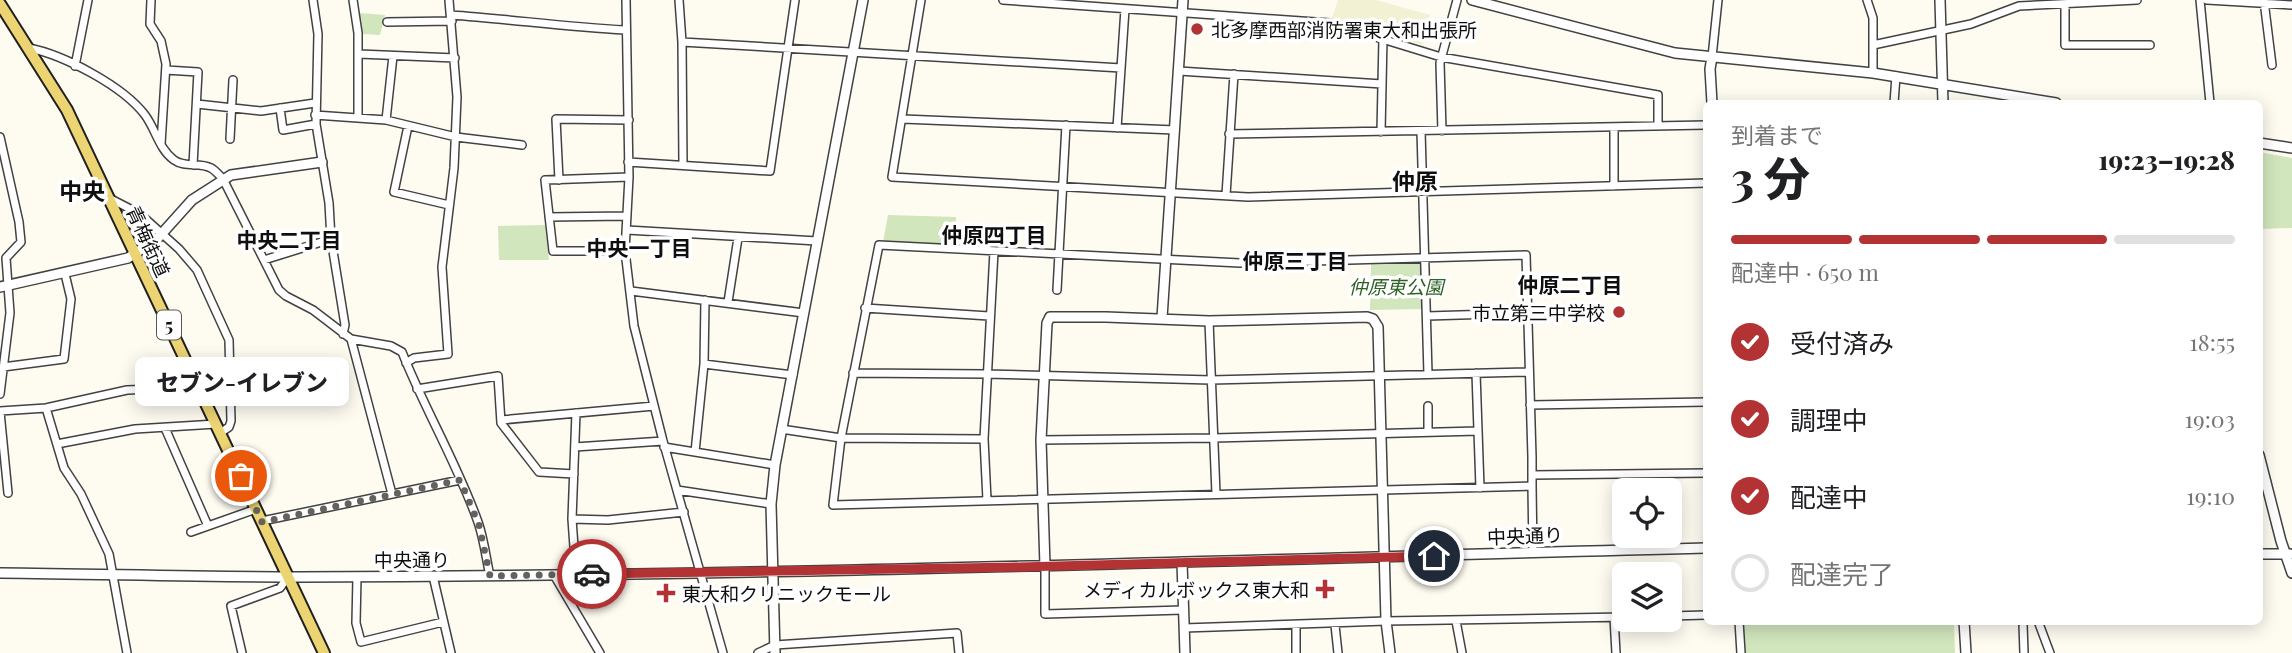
<!DOCTYPE html>
<html lang="ja">
<head>
<meta charset="utf-8">
<style>
  body { margin:0; font-family:"Playfair Display","Noto Sans JP",serif; background:#f6f6f6; color:#202124; height:100vh; display:flex; flex-direction:column; font-size:26px; white-space:nowrap }
  * { box-sizing:border-box; margin:0 }
  p { font-size:23px; color:#757577 }
  .icon { flex:none; width:38px; height:38px; fill:none; stroke:currentColor; stroke-width:2; stroke-linecap:round; stroke-linejoin:round }
  .map { position:relative; flex:1; overflow:hidden }
  .drawer { position:absolute; left:1703px; top:100px; width:560px; height:525px; display:flex; flex-direction:column; background:#fff; border-radius:10px; box-shadow:0 4px 18px #0003 }
  .drawer>* { flex:none }
  .fabs { position:absolute; left:1612px; top:478px; display:grid; gap:14px }
  .fabs a { display:grid; place-items:center; width:70px; height:70px; border-radius:10px; background:#fff; box-shadow:0 4px 18px #0003; font-size:35px }
  .pin { position:absolute; display:grid; place-items:center; width:60px; height:60px; color:#fff; margin:-30px; border:4px solid #fff; border-radius:50%; box-shadow:0 2px 7px #0007 }
  .courier { position:absolute; display:grid; place-items:center; width:70px; height:70px; margin:-35px; border:5px solid #b33233; border-radius:50%; background:#fff; color:#222; box-shadow:0 2px 9px #0007 }
  .bubble { position:absolute; height:49px; border-radius:10px; background:#fff; box-shadow:0 4px 18px #0003; font-size:23px; font-weight:800; line-height:49px; text-align:center }
  .summary em { font-style:normal; font-weight:800 }
  .summary div { display:flex; flex-direction:column-reverse }
  .summary { display:flex; align-items:center; justify-content:space-between; height:119px; padding:0 28px }
  h1 { font-size:46px; font-weight:800; line-height:52px }
  .bar { display:grid; grid-template-columns:repeat(4,1fr); gap:10px 7px; align-content:center; height:84px; padding:0 28px }
  .bar i { height:9px; border-radius:5px; background:#e0e0e0 }
  .bar .current { background:#b33233 }
  .bar p { grid-column:span 4 }
  ol { padding:0 28px; list-style:none }
  li { display:flex; align-items:center; gap:21px; height:77px }
  li p { margin-inline-start:auto }
  li .icon { padding:7px; border-radius:50%; background:#b33233; color:#fff; stroke-width:4 }
  li:last-child { color:#757577 }
  li i { width:38px; height:38px; border:4px solid #e0e0e0; border-radius:50% }
  .map>svg:first-child { display:block }
</style>
</head>
<body>
<div class="map">
<svg width="2292" height="653" viewBox="0 0 2292 653">
  <rect width="100%" height="100%" fill="#fefcf1"/>
  <path fill="#f2f1d3" d="M 1338,0 L 1376,0 L 1430,15 L 1423,45 L 1332,18 Z"/>
  <path fill="#d1e6bd" d="M 359,13 L 385,15 L 380,35 L 362,34 Z
    M 2259,152 L 2292,158 L 2292,228 L 2259,229 Z
    M 888,215 L 956,217 L 956,246 L 883,242 Z
    M 545,225 L 549,260 L 499,260 L 498,226 Z
    M 1417,262 L 1422,267 L 1423,309 L 1370,310 L 1371,264 Z
    M 1742,621 L 1954,621 L 1955,653 L 1744,653 Z"/>
  <g fill="none" stroke-linecap="round" stroke-linejoin="round">
    <defs>
      <path id="minor" d="M 151,0 L 150,24 L 161,41 L 166,64 L 161,144
        M 313,0 L 318,34 L 316,124 L 329,203 L 331,239 L 345,325 L 343,334
        M 353,0 L 358,33 L 358,118
        M 626,0 L 629,177 L 625,251 L 634,326 L 663,441 L 723,653
        M 679,0 L 682,42 L 683,165
        M 921,0 L 892,177 L 1248,197 L 1706,183
        M 1003,0 L 1330,23 L 1441,57 L 1658,95 L 1658,126
        M 1867,0 L 1873,18 L 1873,73
        M 2200,0 L 2210,103
        M 2207,0 L 2292,5
        M 2264,1 L 2272,65
        M 2065,4 L 2065,45 L 2150,45
        M 451,15 C 509,19 566,27 625,30
        M 387,22 L 452,21
        M 682,42 L 1121,68
        M 1873,45 L 1971,24 L 2019,6 L 2137,0
        M 29,48 C 64,55 123,86 145,115 C 156,130 159,149 174,160 C 185,168 199,162 211,168 C 215,170 219,175 223,179 L 279,290 L 286,296 L 313,310 L 351,339 L 391,346 L 402,352 C 425,410 457,463 478,522 C 484,539 486,558 490,576
        M 359,54 L 455,58
        M 1712,57 L 1718,0
        M 75,66 L 88,0
        M 166,70 L 198,72 L 193,165
        M 1179,71 L 1382,84
        M 1894,103 L 1896,76
        M 197,104 L 261,111 L 315,103
        M 280,108 L 283,130 L 316,124
        M 315,115 L 386,120 L 456,137 L 522,145
        M 903,119 L 1175,130
        M 386,120 L 393,56
        M 408,126 L 394,192 L 449,205
        M 1614,127 L 1614,186
        M 1117,128 L 1125,9
        M 1421,131 L 1428,374
        M 1442,131 L 1440,63 L 1457,0
        M 1381,132 L 1383,38
        M 1229,134 L 1706,125
        M 0,137 L 19,222 L 21,242 L 6,258 L 10,313 L 0,394
        M 230,139 L 233,80
        M 628,162 L 770,171 L 795,0
        M 559,180 L 556,119 L 629,120
        M 1226,195 L 1234,74
        M 109,198 L 140,214 L 179,249 L 197,270 L 229,340 L 231,421 L 229,427 L 220,433
        M 549,217 L 627,216
        M 627,230 L 817,241
        M 625,251 L 553,251 L 545,180 L 629,177
        M 264,260 L 331,239
        M 1057,290 L 1066,125
        M 631,291 L 804,313
        M 728,302 L 738,238
        M 865,308 L 989,316
        M 1427,316 L 1528,313
        M 1209,321 L 1216,494
        M 351,339 L 392,494
        M 406,363 L 414,358 L 448,354 L 442,267 L 454,168 L 457,97 L 449,0
        M 704,364 L 793,375
        M 3,367 L 64,359 L 71,299 L 65,274
        M 853,373 L 986,374 L 1211,380 L 1529,372
        M 1476,373 L 1480,488
        M 417,389 L 498,376 L 501,423 L 539,472 L 574,474
        M 1530,405 L 1706,402
        M 1428,406 L 1428,432
        M 46,408 L 64,468 L 81,494 L 109,554 L 127,653
        M 0,411 L 46,408 L 127,390 L 155,389 L 195,381
        M 0,412 L 8,493
        M 501,420 L 654,406
        M 165,428 L 208,526
        M 781,429 L 841,438 L 984,439
        M 1041,440 L 1214,438 L 1478,431
        M 57,444 L 135,429 L 216,424
        M 575,447 L 663,441
        M 664,447 L 775,465
        M 695,452 L 704,364 L 705,300
        M 1532,475 L 1706,473
        M 1532,486 L 833,505 L 841,438 L 879,245 L 1240,263 L 1526,255 L 1532,457 L 1532,486 L 1533,553
        M 677,490 L 771,504
        M 987,500 L 984,439 L 994,251
        M 572,519 L 608,520 L 684,512
        M 262,521 L 460,480
        M 191,532 L 256,509
        M 1045,566 L 1045,614 L 1183,610
        M 554,575 L 600,653
        M 576,575 L 572,519 L 576,413
        M 433,576 L 451,653
        M 357,577 L 356,623 L 361,642 L 443,622
        M 1670,616 L 1706,615
        M 1614,617 L 1616,653
        M 1456,621 L 1462,653
        M 1739,621 L 1741,653
        M 2021,621 L 2023,624 L 2024,653
        M 2038,621 L 2050,653
        M 1335,625 L 1338,653
        M 1296,626 L 1296,653
        M 1184,628 L 1386,621 L 1624,617
        M 242,653 L 231,606 L 280,588 L 288,577
        M 758,653 L 775,645 L 957,633 L 959,653"/>
      <path id="tertiary" d="M 1472,0 L 1675,53 L 1873,73 L 2056,103
        M 1940,0 L 1943,103
        M 1712,103 L 1710,69 L 1712,57
        M 2259,143 L 2292,148
        M 0,287 L 128,258 L 157,239 L 192,200 L 231,175 L 322,162
        M 1162,318 L 1183,0
        M 2259,455 L 2281,541 L 2292,573
        M 2259,554 L 2290,554
        M 1182,562 L 1185,653
        M 1045,566 L 1041,440 L 1047,323 L 1050,317 L 1106,317 L 1209,321 L 1367,317 L 1373,319 L 1378,327 L 1386,621 L 1390,653
        M 0,573 C 100,574 200,577 300,577 C 769,576 1238,560 1706,548
        M 1964,621 L 1966,653
        M 775,653 L 771,504 L 775,465 L 863,0"/>
      <path id="primary" d="M 0,4 L 67,110 L 324,653"/>
    </defs>
    <use href="#minor" stroke="#424242" stroke-width="10"/>
    <use href="#tertiary" stroke="#424242" stroke-width="12"/>
    <use href="#primary" stroke="#202020" stroke-width="14"/>
    <use href="#minor" stroke="#fff" stroke-width="7"/>
    <use href="#tertiary" stroke="#fff" stroke-width="9"/>
    <use href="#primary" stroke="#edd473" stroke-width="10"/>
  </g>
  <g fill="none" stroke-linecap="round" stroke-linejoin="round">
    <path stroke="#63625e" stroke-width="7" stroke-dasharray="0 12.6" d="M 241,476 L 262,522 L 460,480 L 479,525 L 490,576 L 592,574"/>
    <path stroke="#b33233" stroke-width="9" d="M 592,574 L 1020,567 L 1434,556"/>
  </g>
  <g fill="#b33233" stroke="#fff" stroke-width="2.5">
    <circle cx="1197" cy="29" r="7"/>
    <circle cx="1619" cy="312" r="7"/>
    <path d="M1321.5 578.5h7v7h7v7h-7v7h-7v-7h-7v-7h7z"/>
    <path d="M662.5 582.5h7v7h7v7h-7v7h-7v-7h-7v-7h7z"/>
  </g>
  <g text-anchor="middle" dominant-baseline="central" stroke-width="7" stroke-linejoin="round" paint-order="stroke">
    <rect fill="#fff" stroke="#575757" stroke-width="2" x="157" y="310.5" width="24" height="29" rx="5"/>
    <g font-size="18" font-weight="bold" fill="#0f0f0f">
      <text x="169" y="325">5</text>
    </g>
    <g font-size="19" fill="#0f0f0f" stroke="#fff" text-anchor="start">
      <text x="1211" y="29">北多摩西部消防署東大和出張所</text>
      <text x="1605" y="312" text-anchor="end">市立第三中学校</text>
      <text x="1309" y="589" text-anchor="end">メディカルボックス東大和</text>
      <text x="682" y="593">東大和クリニックモール</text>
    </g>
    <g font-size="19" fill="#0f0f0f" stroke="#fff">
      <text transform="translate(149 241) rotate(65)">青梅街道</text>
      <text transform="translate(1525 535) rotate(-2)">中央通り</text>
      <text x="412" y="559">中央通り</text>
    </g>
    <g font-size="19" font-style="italic" fill="#2e6124" stroke="#fff">
      <text x="1396" y="286">仲原東公園</text>
    </g>
    <g font-size="21" font-weight="bold" fill="#0f0f0f" stroke="#fff">
      <text x="994" y="234">仲原四丁目</text>
      <text x="289" y="239">中央二丁目</text>
      <text x="639" y="247">中央一丁目</text>
      <text x="1295" y="260">仲原三丁目</text>
      <text x="1570" y="284">仲原二丁目</text>
    </g>
    <g font-size="23" font-weight="bold" fill="#0f0f0f" stroke="#fff">
      <text x="1415" y="180">仲原</text>
      <text x="82" y="190">中央</text>
    </g>
  </g>
</svg>
<div class="fabs">
<a><svg class="icon" aria-label="locate" viewBox="0 0 24 24"><circle cx="12" cy="12" r="6"/><path d="M12 2v4M12 18v4M2 12h4M18 12h4"/></svg></a>
<a><svg class="icon" aria-label="layers" viewBox="0 0 24 24"><path d="M12 4l9 5-9 5-9-5zM3 14l9 5 9-5"/></svg></a>
</div>
<div class="pin" style="left:241px;top:476px;background:#ea580c"><svg class="icon" aria-label="bag" viewBox="0 0 24 24"><path d="M5 8h14l-1 12H6zM9 8a3 3 0 0 1 6 0"/></svg></div>
<div class="pin" style="left:1434px;top:556px;background:#1f2937"><svg class="icon" aria-label="home" viewBox="0 0 24 24"><path d="M3 11l9-7 9 7M6 9v11h12V9"/></svg></div>
<div class="courier" style="left:592px;top:574px"><svg class="icon" aria-label="car" viewBox="0 0 24 24"><path d="M5 17H2v-5l4-1 3-4h7l3 4 3 1v5h-3M9 17h6M6 11h13"/><circle cx="7" cy="17" r="2"/><circle cx="17" cy="17" r="2"/></svg></div>
<div class="bubble" style="left:135px;top:357px;width:214px">セブン-イレブン</div>
<section class="drawer">
<div class="summary"><div><h1>3 分</h1><p>到着まで</p></div><em>19:23–19:28</em></div>
<div class="bar"><i class="current"></i><i class="current"></i><i class="current"></i><i></i><p>配達中 · 650 m</p></div>
<ol>
<li><svg class="icon" aria-label="check" viewBox="0 0 24 24"><path d="M5 12l5 5 9-10"/></svg>受付済み<p>18:55</p></li>
<li><svg class="icon" aria-label="check" viewBox="0 0 24 24"><path d="M5 12l5 5 9-10"/></svg>調理中<p>19:03</p></li>
<li><svg class="icon" aria-label="check" viewBox="0 0 24 24"><path d="M5 12l5 5 9-10"/></svg>配達中<p>19:10</p></li>
<li><i></i>配達完了</li>
</ol>
</section>
</div>
</body>
</html>
